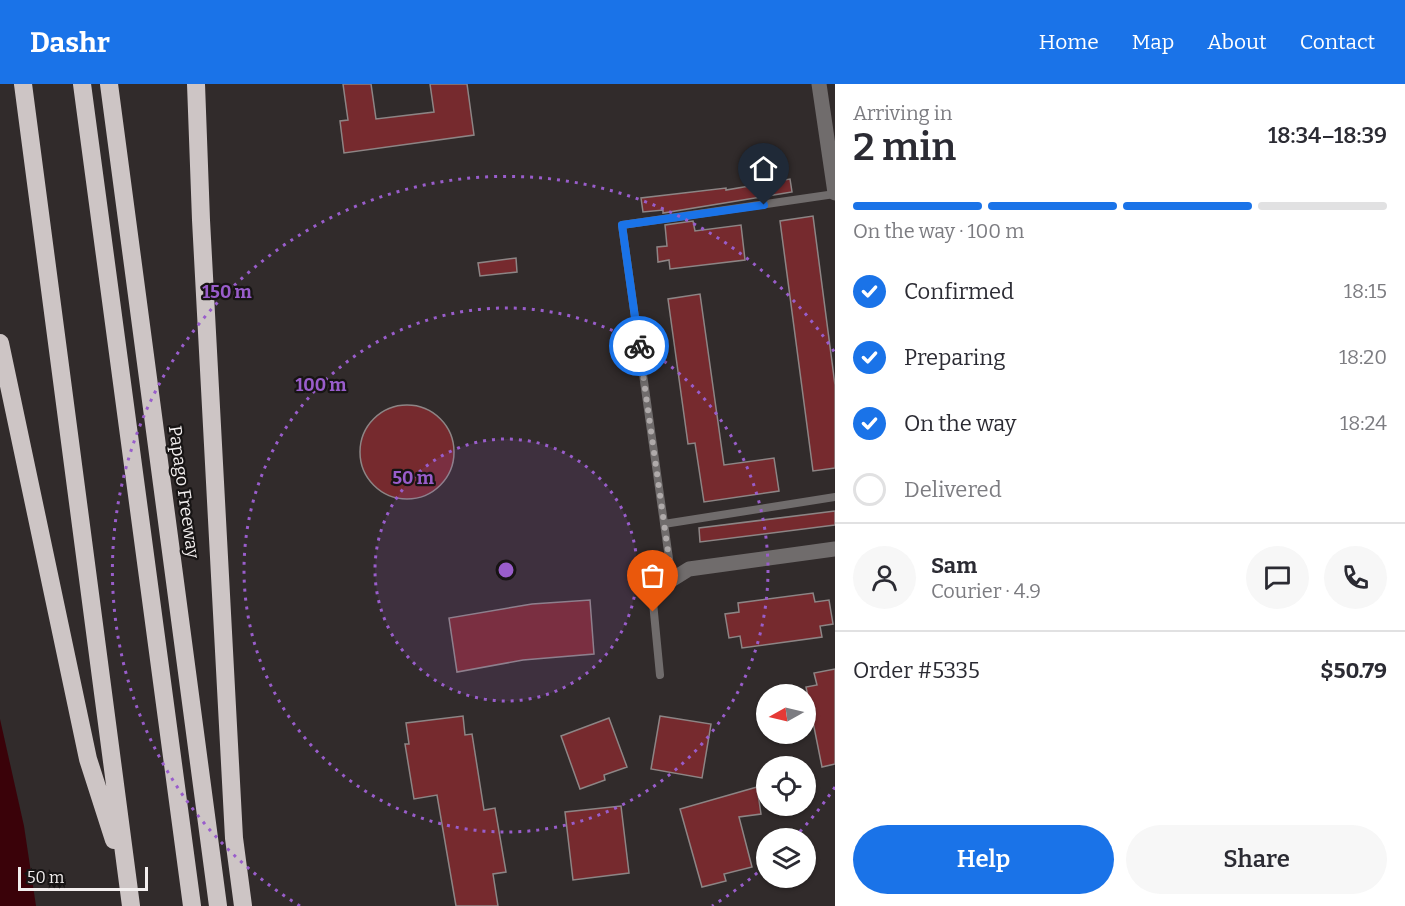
<!DOCTYPE html>
<html lang="en">
<head>
<meta charset="utf-8">
<style>
  body { margin:0; font-family:Bitter,serif; background:#f7f7f7; color:#2b2b33; height:100vh; display:flex; flex-direction:column; font-size:22px; white-space:nowrap }
  * { box-sizing:border-box; margin:0 }
  p { font-size:20px; color:#7c7c81 }
  .icon { flex:none; width:33px; height:33px; fill:none; stroke:currentColor; stroke-width:2; stroke-linecap:round; stroke-linejoin:round }
  .map { position:relative; flex:1; overflow:hidden }
  .side { display:flex; flex-direction:column; background:#fff; width:570px }
  .side>* { flex:none }
  .needle { width:39px; rotate:262deg }
  .buttons { position:absolute; left:756px; top:600px; display:grid; gap:12px }
  .buttons a { display:grid; place-items:center; width:60px; height:60px; border-radius:50%; background:#fff; box-shadow:0 2px 4px #0004; font-size:30px }
  .scale { position:absolute; left:18px; bottom:15px; width:130px; box-sizing:border-box; padding-left:6px; border:3px solid #f3efef; border-top:0; font-size:16px; line-height:21px; white-space:nowrap; color:#f3efef; -webkit-text-stroke:4px #171414; paint-order:stroke }
  .pin { position:absolute; display:grid; place-items:center; width:51px; height:51px; color:#fff; margin:-62px -26px; border-radius:50% 50% 50% 0; rotate:-45deg; box-shadow:0 0 6px #0007 }
  .pin .icon { rotate:45deg }
  .courier { position:absolute; display:grid; place-items:center; width:60px; height:60px; margin:-30px; border:4px solid #1a73e8; border-radius:50%; background:#fff; color:#222; box-shadow:0 2px 8px #0007 }
  .overview em { font-style:normal; font-weight:600 }
  .overview div { display:flex; flex-direction:column-reverse }
  .overview { display:flex; align-items:center; justify-content:space-between; height:102px; padding:0 18px }
  h1 { font-size:39px; font-weight:600; line-height:45px }
  .bar { display:grid; grid-template-columns:repeat(4,1fr); gap:9px 6px; align-content:center; height:72px; padding:0 18px }
  .bar i { height:8px; border-radius:4px; background:#e1e1e2 }
  .bar .selected { background:#1a73e8 }
  .bar p { grid-column:span 4 }
  .line { display:flex; align-items:center; gap:15px; padding:0 18px; border-top:2px solid #e1e1e2 }
  .line div { flex:1 }
  .round { display:grid; place-items:center; flex:none; width:63px; height:63px; border-radius:32px; background:#f7f7f7 }
  ol { padding:0 18px; list-style:none }
  li { display:flex; align-items:center; gap:18px; height:66px }
  li p { margin-inline-start:auto }
  li .icon { padding:6px; border-radius:50%; background:#1a73e8; color:#fff; stroke-width:4 }
  li:last-child { color:#7c7c81 }
  li i { width:33px; height:33px; border:3px solid #e1e1e2; border-radius:50% }
  .action { display:flex; gap:12px; margin-top:auto; padding:12px 18px }
  .action a { flex:1; height:69px; border-radius:36px; background:#1a73e8; color:#fff; font-size:24px; font-weight:600; line-height:69px; text-align:center }
  .action a+a { background:#f7f7f7; color:#2b2b33 }
  header { display:flex; align-items:center; gap:36px; box-sizing:border-box; height:84px; padding:0 30px; background:#1a73e8; color:#fff }
  header strong { font-size:28px }
  nav { display:flex; gap:33px; margin-inline-start:auto; font-size:21px }
  main { display:flex; flex:1; min-height:0 }
  .map>svg:first-child { display:block }
</style>
</head>
<body>
<header>
<strong>Dashr</strong>
<nav><a>Home</a><a>Map</a><a>About</a><a>Contact</a></nav>
</header>
<main>
<div class="map">
<svg width="835" height="822" viewBox="0 0 835 822">
  <rect width="100%" height="100%" fill="#312b2b"/>
  <path fill="#3a0209" d="M 0,635 L 24,742 L 36,822 L 0,822 Z"/>
  <path fill="#762a2e" stroke="#8d8585" stroke-width="1.5" d="M 343,0 L 371,0 L 376,35 L 434,28 L 430,0 L 467,0 L 474,51 L 344,69 L 340,37 L 348,36 Z
    M 790,95 L 792,108 L 663,129 L 663,126 L 643,128 L 641,114 L 726,104 L 726,106 Z
    M 813,132 L 835,301 L 835,384 L 813,387 L 780,137 Z
    M 693,137 L 695,147 L 741,141 L 745,176 L 670,185 L 669,176 L 658,178 L 657,163 L 667,162 L 665,141 Z
    M 516,174 L 517,188 L 480,192 L 478,179 Z
    M 700,210 L 724,381 L 774,374 L 779,407 L 704,418 L 695,359 L 688,360 L 668,215 Z
    M360 368a47 47 0 1 1 94 0a47 47 0 1 1-94 0Z
    M 835,427 L 835,441 L 700,458 L 699,444 Z
    M 813,509 L 815,518 L 829,516 L 833,540 L 820,542 L 822,553 L 742,564 L 740,552 L 729,554 L 725,530 L 739,528 L 738,519 Z
    M 590,516 L 594,570 L 523,576 L 457,588 L 449,534 L 532,520 Z
    M 835,585 L 835,680 L 822,683 L 806,603 L 817,601 L 814,589 Z
    M 463,632 L 465,651 L 472,650 L 484,726 L 495,724 L 506,788 L 493,790 L 498,822 L 456,822 L 437,711 L 414,715 L 405,660 L 409,660 L 406,639 Z
    M 660,632 L 711,640 L 702,694 L 651,685 Z
    M 609,634 L 627,683 L 604,691 L 605,696 L 580,705 L 561,652 Z
    M 757,703 L 761,730 L 739,733 L 752,783 L 724,790 L 726,797 L 702,803 L 680,725 Z
    M 621,722 L 629,789 L 573,796 L 565,728 Z"/>
  <g fill="none" stroke-linecap="round" stroke-linejoin="round">
    <path stroke="#706c6c" stroke-width="8" d="M 664,440 L 835,413
      M 672,496 L 622,141 L 835,110
      M 652,508 L 660,591"/>
    <path stroke="#706c6c" stroke-width="15" d="M 819,0 L 835,109
      M 652,508 L 689,485 L 835,465"/>
    <path stroke="#cdc5c5" stroke-width="18" d="M 23,0 L 131,822
      M 82,0 L 192,822
      M 109,0 L 218,822
      M 196,0 L 201,136 L 234,754 L 243,822
      M 0,259 L 88,675 L 114,756"/>
  </g>
  <g fill="none" stroke-linecap="round" stroke-linejoin="round">
    <path stroke="#afaaaa" stroke-width="6" stroke-dasharray="0 10.8" d="M 639,262 L 672,496 L 652,508 L 653,528"/>
    <path stroke="#1a73e8" stroke-width="8" d="M 639,262 L 622,141 L 764,121"/>
  </g>
  <circle cx="506" cy="486" r="131" fill="#995dcb" fill-opacity=".12"/>
  <g fill="none" stroke="#995dcb" stroke-width="3" stroke-dasharray="3 6">
    <circle cx="506" cy="486" r="131"/>
    <circle cx="506" cy="486" r="262"/>
    <path d="M835 703A394 394 0 0 1 796 752M764 783A394 394 0 0 1 712 822M300 822A394 394 0 1 1 835 269"/>
  </g>
  <g text-anchor="middle" dominant-baseline="central" stroke-width="4.5" stroke-linejoin="round" paint-order="stroke">
    <g font-size="18" fill="#f3efef" stroke="#171414">
      <text transform="translate(184 408) rotate(82)">Papago Freeway</text>
    </g>
  </g>
  <circle cx="506" cy="486" r="9" fill="#995dcb" stroke="#171414" stroke-width="3"/>
  <g font-size="18" text-anchor="middle" font-weight="bold" fill="#995dcb" stroke="#171414" stroke-width="4.5" stroke-linejoin="round" paint-order="stroke">
    <text x="227" y="214">150 m</text>
    <text x="321" y="307">100 m</text>
    <text x="413" y="400">50 m</text>
  </g>
</svg>
<div class="buttons">
<a><svg class="needle" viewBox="-14 -14 28 28"><path d="M0-13l5 13h-10z" fill="#e53935"/><path d="M0 13l5-13h-10z" fill="#7c7c81"/></svg></a>
<a><svg class="icon" aria-label="locate" viewBox="0 0 24 24"><circle cx="12" cy="12" r="6"/><path d="M12 2v4M12 18v4M2 12h4M18 12h4"/></svg></a>
<a><svg class="icon" aria-label="layers" viewBox="0 0 24 24"><path d="M12 4l9 5-9 5-9-5zM3 14l9 5 9-5"/></svg></a>
</div>
<div class="scale">50 m</div>
<div class="pin" style="left:653px;top:528px;background:#ea580c"><svg class="icon" aria-label="bag" viewBox="0 0 24 24"><path d="M5 8h14l-1 12H6zM9 8a3 3 0 0 1 6 0"/></svg></div>
<div class="pin" style="left:764px;top:121px;background:#1f2937"><svg class="icon" aria-label="home" viewBox="0 0 24 24"><path d="M3 11l9-7 9 7M6 9v11h12V9"/></svg></div>
<div class="courier" style="left:639px;top:262px"><svg class="icon" aria-label="bike" viewBox="0 0 24 24"><circle cx="6" cy="16" r="4"/><circle cx="18" cy="16" r="4"/><path d="M6 16l4-8h5l3 8M10 8l3 8H6M13 5h3"/></svg></div>
</div>
<section class="side">
<div class="overview"><div><h1>2 min</h1><p>Arriving in</p></div><em>18:34–18:39</em></div>
<div class="bar"><i class="selected"></i><i class="selected"></i><i class="selected"></i><i></i><p>On the way · 100 m</p></div>
<ol>
<li><svg class="icon" aria-label="check" viewBox="0 0 24 24"><path d="M5 12l5 5 9-10"/></svg>Confirmed<p>18:15</p></li>
<li><svg class="icon" aria-label="check" viewBox="0 0 24 24"><path d="M5 12l5 5 9-10"/></svg>Preparing<p>18:20</p></li>
<li><svg class="icon" aria-label="check" viewBox="0 0 24 24"><path d="M5 12l5 5 9-10"/></svg>On the way<p>18:24</p></li>
<li><i></i>Delivered</li>
</ol>
<div class="line" style="height:108px"><a class="round"><svg class="icon" aria-label="person" viewBox="0 0 24 24"><circle cx="12" cy="8" r="4"/><path d="M4 21q1-7 8-7t8 7"/></svg></a><div><b>Sam</b><p>Courier · 4.9</p></div><a class="round"><svg class="icon" aria-label="chat" viewBox="0 0 24 24"><path d="M4 5h16v11H9l-5 4z"/></svg></a><a class="round"><svg class="icon" aria-label="phone" viewBox="0 0 24 24"><path d="M5 4h4l2 5-3 2q2 4 5 5l2-3 5 2v4C11 20 4 13 5 4z"/></svg></a></div>
<div class="line" style="height:78px"><div>Order #5335</div><b>$50.79</b></div>
<div class="action"><a>Help</a><a>Share</a></div>
</section>
</main>
</body>
</html>
